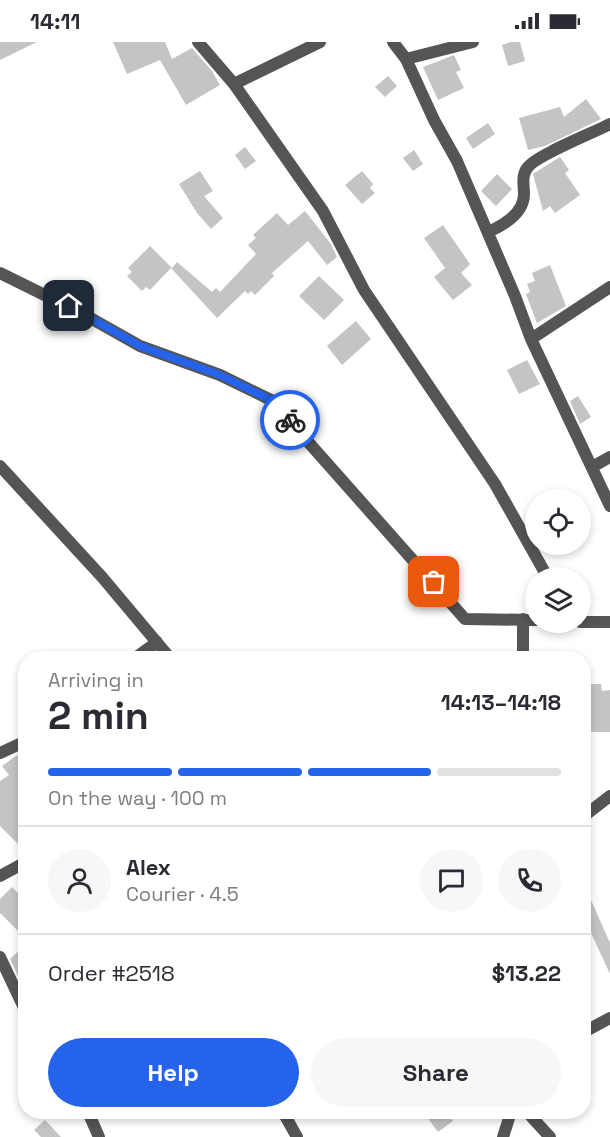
<!DOCTYPE html>
<html lang="en">
<head>
<meta charset="utf-8">
<style>
  body { margin:0; font-family:"Space Grotesk",sans-serif; background:#f7f7f7; color:#2b2b33; height:100vh; display:flex; flex-direction:column; font-size:22px; white-space:nowrap }
  * { box-sizing:border-box; margin:0 }
  p { font-size:20px; color:#7c7c81 }
  .icon { flex:none; width:33px; height:33px; fill:none; stroke:currentColor; stroke-width:2; stroke-linecap:round; stroke-linejoin:round }
  .map { position:relative; flex:1; overflow:hidden }
  .panel { position:absolute; left:18px; top:609px; width:573px; height:468px; display:flex; flex-direction:column; background:#fff; border-radius:24px; box-shadow:0 3px 9px #0003 }
  .panel>* { flex:none }
  .tools { position:absolute; left:525px; top:447px; display:grid; gap:12px }
  .tools a { display:grid; place-items:center; width:66px; height:66px; border-radius:50%; background:#fff; box-shadow:0 3px 9px #0003; font-size:30px }
  .pin { position:absolute; display:grid; place-items:center; width:51px; height:51px; color:#fff; margin:-26px; border-radius:12px; box-shadow:0 3px 9px #0006 }
  .courier { position:absolute; display:grid; place-items:center; width:60px; height:60px; margin:-30px; border:4px solid #2563eb; border-radius:50%; background:#fff; color:#222; box-shadow:0 2px 8px #0007 }
  .summary em { font-style:normal; font-weight:700 }
  .summary div { display:flex; flex-direction:column-reverse }
  .summary { display:flex; align-items:center; justify-content:space-between; height:102px; padding:0 30px }
  h1 { font-size:39px; font-weight:700; line-height:45px }
  .bar { display:grid; grid-template-columns:repeat(4,1fr); gap:9px 6px; align-content:center; height:72px; padding:0 30px }
  .bar i { height:8px; border-radius:4px; background:#e1e1e2 }
  .bar .selected { background:#2563eb }
  .bar p { grid-column:span 4 }
  .line { display:flex; align-items:center; gap:15px; padding:0 30px; border-top:2px solid #e1e1e2 }
  .line div { flex:1 }
  .round { display:grid; place-items:center; flex:none; width:63px; height:63px; border-radius:32px; background:#f7f7f7 }
  .action { display:flex; gap:12px; margin-top:auto; padding:12px 30px }
  .action a { flex:1; height:69px; border-radius:36px; background:#2563eb; color:#fff; font-size:24px; font-weight:700; line-height:69px; text-align:center }
  .action a+a { background:#f7f7f7; color:#2b2b33 }
  .status { display:flex; justify-content:space-between; align-items:center; height:42px; padding:0 30px; background:#fff; direction:ltr }
  .status svg { height:16px; fill:currentColor }
  .map>svg:first-child { display:block }
</style>
</head>
<body>
<div class="status"><b>14:11</b><svg viewBox="0 0 49 12"><path d="M0 12V9h3v3zM5 12V6h3v6zM10 12V3h3v9zM15 12V0h3v12zM26 1h20v11H26zM47 4h2v5h-2z"/></svg></div>
<div class="map">
<svg width="610" height="1095" viewBox="0 0 610 1095">
  <rect width="100%" height="100%" fill="#fff"/>
  <path fill="#c4c4c4" d="M 0,0 L 37,0 L 0,18 Z
    M 113,0 L 165,0 L 172,17 L 192,6 L 212,29 L 220,43 L 186,63 L 160,18 L 127,32 Z
    M 511,0 L 520,0 L 525,19 L 508,24 L 502,3 Z
    M 454,13 L 461,28 L 456,30 L 464,46 L 438,58 L 423,25 Z
    M 388,34 L 397,44 L 385,55 L 375,45 Z
    M 586,57 L 601,77 L 545,104 L 528,108 L 519,76 L 560,65 L 564,75 Z
    M 488,81 L 495,92 L 473,107 L 466,96 Z
    M 245,105 L 256,119 L 245,127 L 235,113 Z
    M 414,108 L 423,122 L 413,129 L 403,116 Z
    M 560,115 L 569,128 L 565,131 L 580,153 L 555,171 L 550,164 L 543,169 L 533,132 Z
    M 200,129 L 213,149 L 204,154 L 223,176 L 211,187 L 197,171 L 179,142 Z
    M 362,129 L 373,142 L 370,146 L 375,151 L 362,162 L 345,143 Z
    M 497,132 L 512,147 L 496,164 L 481,149 Z
    M 305,169 L 331,202 L 337,215 L 327,223 L 308,199 L 272,231 L 274,234 L 255,253 L 251,249 L 248,252 L 245,249 L 217,276 L 171,226 L 150,248 L 146,245 L 142,249 L 127,234 L 132,230 L 128,226 L 150,204 L 172,226 L 177,220 L 212,250 L 216,246 L 220,250 L 256,212 L 248,203 L 256,196 L 253,193 L 277,171 L 288,183 Z
    M 443,183 L 470,222 L 461,231 L 472,243 L 453,258 L 434,235 L 445,226 L 424,196 Z
    M 550,223 L 566,264 L 537,281 L 526,252 L 530,250 L 527,242 L 535,239 L 532,231 Z
    M 319,234 L 344,258 L 324,278 L 299,254 Z
    M 356,279 L 371,297 L 342,323 L 327,304 Z
    M 527,318 L 540,342 L 519,352 L 507,328 Z
    M 578,354 L 591,375 L 580,382 L 570,359 Z
    M 585,642 L 601,642 L 602,649 L 610,648 L 610,690 L 587,690 Z
    M 17,713 L 26,725 L 26,794 L 18,802 L 0,784 L 0,739 L 9,733 L 2,724 Z
    M 12,845 L 26,859 L 26,897 L 0,871 L 0,857 Z
    M 591,858 L 610,901 L 610,932 L 592,893 L 584,864 L 584,861 Z
    M 26,902 L 26,941 L 18,934 L 10,917 Z
    M 435,1070 L 446,1070 L 453,1079 L 438,1090 L 427,1075 Z
    M 45,1078 L 61,1095 L 41,1095 L 34,1088 Z"/>
  <g fill="none" stroke-linecap="round" stroke-linejoin="round">
    <path stroke="#555" stroke-width="12" d="M 198,0 L 234,42 L 323,169 L 364,248 L 495,442 L 548,536
      M 393,0 L 406,17 L 434,78 L 457,119 L 515,254 L 531,297 L 610,464
      M 406,17 L 473,0
      M 234,42 L 320,0
      M 488,190 C 504,183 524,171 524,152 C 524,143 521,133 528,125 C 537,113 593,91 610,82
      M 0,231 L 85,273 L 140,304 L 220,333 L 271,358 L 465,577 L 536,578
      M 531,297 L 610,245
      M 0,424 L 102,535 L 170,616
      M 592,425 L 610,415
      M 523,577 L 523,616
      M 580,580 L 610,580
      M 135,616 L 157,600
      M 0,711 L 26,699
      M 584,774 L 610,754
      M 0,834 L 26,820
      M 0,915 L 26,970
      M 584,990 L 610,976
      M 88,1070 L 99,1095
      M 283,1070 L 297,1095
      M 527,1070 L 550,1095
      M 503,1095 L 511,1070"/>
  </g>
  <g fill="none" stroke-linecap="round" stroke-linejoin="round">
    <path stroke="#595959" stroke-width="6" stroke-dasharray="0 10.8" d="M 290,378 L 328,425 L 434,540"/>
    <path stroke="#2563eb" stroke-width="8" d="M 69,264 L 140,304 L 220,333 L 271,358 L 290,378"/>
  </g>
</svg>
<div class="tools">
<a><svg class="icon" aria-label="locate" viewBox="0 0 24 24"><circle cx="12" cy="12" r="6"/><path d="M12 2v4M12 18v4M2 12h4M18 12h4"/></svg></a>
<a><svg class="icon" aria-label="layers" viewBox="0 0 24 24"><path d="M12 4l9 5-9 5-9-5zM3 14l9 5 9-5"/></svg></a>
</div>
<div class="pin" style="left:434px;top:540px;background:#ea580c"><svg class="icon" aria-label="bag" viewBox="0 0 24 24"><path d="M5 8h14l-1 12H6zM9 8a3 3 0 0 1 6 0"/></svg></div>
<div class="pin" style="left:69px;top:264px;background:#1f2937"><svg class="icon" aria-label="home" viewBox="0 0 24 24"><path d="M3 11l9-7 9 7M6 9v11h12V9"/></svg></div>
<div class="courier" style="left:290px;top:378px"><svg class="icon" aria-label="bike" viewBox="0 0 24 24"><circle cx="6" cy="16" r="4"/><circle cx="18" cy="16" r="4"/><path d="M6 16l4-8h5l3 8M10 8l3 8H6M13 5h3"/></svg></div>
<section class="panel">
<div class="summary"><div><h1>2 min</h1><p>Arriving in</p></div><em>14:13–14:18</em></div>
<div class="bar"><i class="selected"></i><i class="selected"></i><i class="selected"></i><i></i><p>On the way · 100 m</p></div>
<div class="line" style="height:108px"><a class="round"><svg class="icon" aria-label="person" viewBox="0 0 24 24"><circle cx="12" cy="8" r="4"/><path d="M4 21q1-7 8-7t8 7"/></svg></a><div><b>Alex</b><p>Courier · 4.5</p></div><a class="round"><svg class="icon" aria-label="chat" viewBox="0 0 24 24"><path d="M4 5h16v11H9l-5 4z"/></svg></a><a class="round"><svg class="icon" aria-label="phone" viewBox="0 0 24 24"><path d="M5 4h4l2 5-3 2q2 4 5 5l2-3 5 2v4C11 20 4 13 5 4z"/></svg></a></div>
<div class="line" style="height:78px"><div>Order #2518</div><b>$13.22</b></div>
<div class="action"><a>Help</a><a>Share</a></div>
</section>
</div>
</body>
</html>
